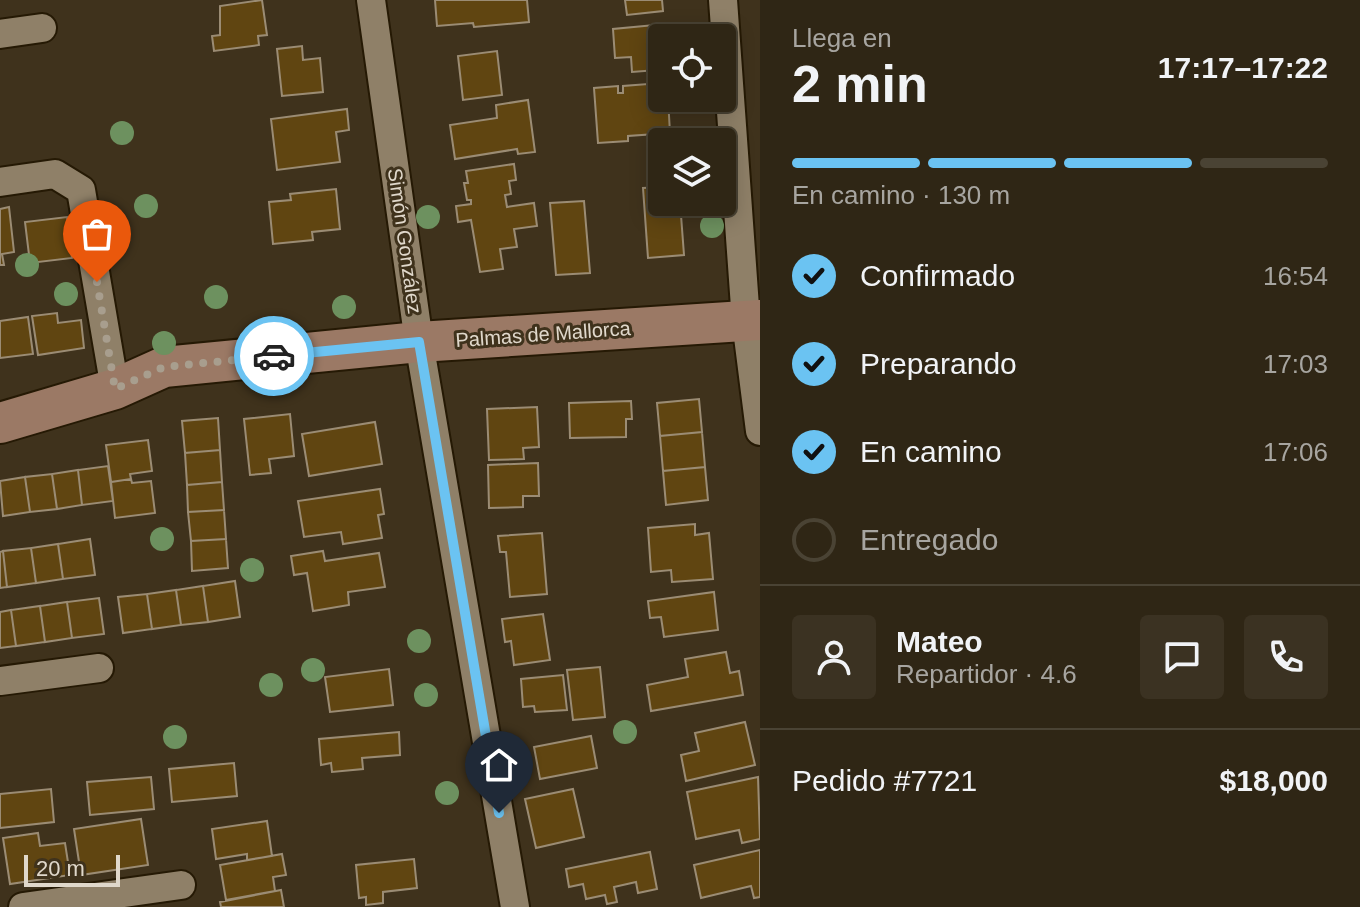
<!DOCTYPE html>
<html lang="es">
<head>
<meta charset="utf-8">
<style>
  body { margin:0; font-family:Arial,sans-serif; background:#3b3222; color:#f1f3f6; height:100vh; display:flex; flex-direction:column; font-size:30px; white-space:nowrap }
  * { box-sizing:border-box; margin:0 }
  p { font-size:26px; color:#a7a5a0 }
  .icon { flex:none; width:44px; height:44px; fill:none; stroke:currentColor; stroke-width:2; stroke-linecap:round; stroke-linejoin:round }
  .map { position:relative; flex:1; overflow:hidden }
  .sheet { display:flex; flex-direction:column; background:#2f2615; width:600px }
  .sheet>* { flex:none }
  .tools { position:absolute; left:648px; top:24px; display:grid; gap:16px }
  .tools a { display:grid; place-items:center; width:88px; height:88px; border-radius:8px; background:#2f2615; box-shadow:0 4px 20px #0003,0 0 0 2px #4a4334; font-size:40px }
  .scale { position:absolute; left:24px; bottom:20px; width:96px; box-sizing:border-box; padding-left:8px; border:4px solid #e0d8cb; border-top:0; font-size:22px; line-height:28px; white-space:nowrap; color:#e0d8cb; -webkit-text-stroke:6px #3f321c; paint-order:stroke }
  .pin { position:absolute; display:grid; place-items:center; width:68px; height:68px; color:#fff; margin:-82px -34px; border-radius:50% 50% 50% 0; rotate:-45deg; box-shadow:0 0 8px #0007 }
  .pin .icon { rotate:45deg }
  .courier { position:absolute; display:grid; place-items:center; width:80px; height:80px; margin:-40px; border:6px solid #6bc3f2; border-radius:50%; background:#fff; color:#222; box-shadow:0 2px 10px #0007 }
  .overview em { font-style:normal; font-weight:700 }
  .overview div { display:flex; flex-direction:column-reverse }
  .overview { display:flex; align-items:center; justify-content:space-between; height:136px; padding:0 32px }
  h1 { font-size:52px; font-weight:700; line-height:60px }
  .bar { display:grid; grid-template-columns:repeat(4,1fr); gap:12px 8px; align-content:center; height:96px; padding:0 32px }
  .bar i { height:10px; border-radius:6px; background:#4a4334 }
  .bar .active { background:#6bc3f2 }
  .bar p { grid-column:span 4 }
  .line { display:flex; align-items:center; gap:20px; padding:0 32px; border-top:2px solid #4a4334 }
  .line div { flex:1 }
  .round { display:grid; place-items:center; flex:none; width:84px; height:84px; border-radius:8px; background:#3b3222 }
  ol { padding:0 32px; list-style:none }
  li { display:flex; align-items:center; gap:24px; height:88px }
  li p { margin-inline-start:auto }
  li .icon { padding:8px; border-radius:50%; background:#6bc3f2; color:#111; stroke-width:4 }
  li:last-child { color:#a7a5a0 }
  li i { width:44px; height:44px; border:4px solid #4a4334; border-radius:50% }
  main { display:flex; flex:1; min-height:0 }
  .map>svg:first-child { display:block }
</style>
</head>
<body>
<main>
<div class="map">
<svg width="760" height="907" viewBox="0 0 760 907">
  <rect width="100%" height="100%" fill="#3f321c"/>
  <path fill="#604511" stroke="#9b8c74" stroke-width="2" d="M 262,0 L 267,35 L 258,36 L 259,45 L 214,51 L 212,36 L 220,35 L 220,6 Z
    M 435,0 L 527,0 L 529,22 L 474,27 L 473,23 L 437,26 Z
    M 625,0 L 662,0 L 663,11 L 627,15 Z
    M 665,24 L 666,38 L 662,38 L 662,51 L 656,51 L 657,70 L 632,72 L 631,57 L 615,58 L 613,29 Z
    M 302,46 L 303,60 L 320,58 L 323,92 L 282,96 L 277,49 Z
    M 497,51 L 502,95 L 463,100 L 458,56 Z
    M 648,84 L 649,89 L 660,88 L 662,98 L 668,98 L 670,133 L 628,136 L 628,141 L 598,143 L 594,88 L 618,86 L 618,93 L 623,93 L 623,86 Z
    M 528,100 L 535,152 L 518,154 L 517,149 L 455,159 L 450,125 L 497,118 L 496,105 Z
    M 347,109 L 349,130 L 336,132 L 340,162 L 277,170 L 271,119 Z
    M 514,164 L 516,180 L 509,181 L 511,194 L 505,195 L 507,207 L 534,203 L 537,226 L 514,229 L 517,247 L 500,249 L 503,269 L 480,272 L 471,220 L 458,222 L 456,206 L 471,204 L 471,200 L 467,200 L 464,183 L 468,183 L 466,171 Z
    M 662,187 L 662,202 L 680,202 L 684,255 L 648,258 L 643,188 Z
    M 336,189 L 340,229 L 312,232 L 313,240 L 273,244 L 269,202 L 291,200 L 290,194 Z
    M 584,201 L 590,273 L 556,275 L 550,203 Z
    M 9,207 L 14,252 L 2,254 L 4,265 L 0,265 L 0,209 Z
    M 67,217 L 72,258 L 30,263 L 25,222 Z
    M 57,313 L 58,323 L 81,320 L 84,348 L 38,355 L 32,316 Z
    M 28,317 L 33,354 L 0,358 L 0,321 Z
    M 699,399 L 702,432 L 660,436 L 657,403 Z
    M 631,401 L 632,419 L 626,419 L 626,437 L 570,438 L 569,403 Z
    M 537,407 L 539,447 L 523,448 L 524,459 L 489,460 L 487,409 Z
    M 290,414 L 294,456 L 269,459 L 271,473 L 250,475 L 244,419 Z
    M 218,418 L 220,450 L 185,453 L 182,421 Z
    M 375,422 L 382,464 L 309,476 L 302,434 Z
    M 702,432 L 705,467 L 663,471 L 660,436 Z
    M 148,440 L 152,471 L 130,474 L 131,479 L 111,482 L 106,445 Z
    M 220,450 L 222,482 L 187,485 L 185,453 Z
    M 538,463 L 539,496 L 523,496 L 523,507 L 489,508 L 488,465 Z
    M 108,466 L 113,501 L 82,505 L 78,470 Z
    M 705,467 L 708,500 L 666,505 L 663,471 Z
    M 78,470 L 82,505 L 57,509 L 52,474 Z
    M 52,474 L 57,509 L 30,512 L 25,477 Z
    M 25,477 L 30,512 L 3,516 L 0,481 Z
    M 131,479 L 132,483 L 151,481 L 155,513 L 115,518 L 111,482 Z
    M 222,482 L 224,510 L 188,512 L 187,485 Z
    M 380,489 L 384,514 L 378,515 L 382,538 L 343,544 L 341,532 L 304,537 L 298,501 Z
    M 224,510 L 226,539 L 191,541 L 188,512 Z
    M 695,524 L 695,535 L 709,533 L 713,579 L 672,582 L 671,570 L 651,572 L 648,528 Z
    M 542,533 L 547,594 L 510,597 L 506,552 L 500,552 L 498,536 Z
    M 90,539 L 95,575 L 63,579 L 58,544 Z
    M 226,539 L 228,568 L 192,571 L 191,541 Z
    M 58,544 L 63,579 L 36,583 L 31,548 Z
    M 31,548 L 36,583 L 7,587 L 3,551 Z
    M 3,551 L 7,587 L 0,588 L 0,552 Z
    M 323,551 L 325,561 L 379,553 L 385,587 L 348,592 L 349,605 L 313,611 L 307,573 L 294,575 L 291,556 Z
    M 235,581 L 240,617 L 208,622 L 203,586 Z
    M 203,586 L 208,622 L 181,625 L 176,590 Z
    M 176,590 L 181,625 L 152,629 L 147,594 Z
    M 714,592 L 718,630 L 664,637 L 661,617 L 650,618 L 648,601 Z
    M 147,594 L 152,629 L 123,633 L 118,597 Z
    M 99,598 L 104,634 L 72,638 L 67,602 Z
    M 67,602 L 72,638 L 45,642 L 40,606 Z
    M 40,606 L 45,642 L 16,646 L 11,610 Z
    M 11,610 L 16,646 L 0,648 L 0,612 Z
    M 543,614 L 550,660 L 514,665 L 511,641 L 505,642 L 502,619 Z
    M 726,652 L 730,673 L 739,671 L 743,695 L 651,711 L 647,685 L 688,677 L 685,659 Z
    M 600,667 L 605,717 L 573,720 L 567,670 Z
    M 389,669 L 393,705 L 330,712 L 325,677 Z
    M 563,675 L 567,710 L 535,712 L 534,706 L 523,707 L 521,679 Z
    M 745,722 L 755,765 L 686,781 L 681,755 L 699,751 L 695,733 Z
    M 399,732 L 400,755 L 362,758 L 363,769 L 332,772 L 331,763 L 321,765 L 319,739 Z
    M 591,736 L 597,768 L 540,779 L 534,747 Z
    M 234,763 L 237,796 L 172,802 L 169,769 Z
    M 151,777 L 154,809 L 90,815 L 87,782 Z
    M 758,777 L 760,839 L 742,843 L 739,830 L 696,839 L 687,792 Z
    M 51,789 L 54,822 L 0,828 L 0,794 Z
    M 573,789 L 584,837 L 536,848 L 525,799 Z
    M 141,819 L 148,865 L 81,875 L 74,829 Z
    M 267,821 L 272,856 L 247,860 L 247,854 L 216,859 L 212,829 Z
    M 38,833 L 40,846 L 65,843 L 70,875 L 10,884 L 3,838 Z
    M 760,850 L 760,897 L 754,898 L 751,886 L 701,898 L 694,865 Z
    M 650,852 L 657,889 L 638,893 L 636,882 L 614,887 L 617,902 L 607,904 L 605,895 L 586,899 L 583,884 L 569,887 L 566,869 Z
    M 282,854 L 286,875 L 273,877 L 275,891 L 226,900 L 220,865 Z
    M 414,859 L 417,888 L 383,892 L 383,903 L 366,905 L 366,897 L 359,898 L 356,865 Z
    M 281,890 L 284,907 L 221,907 L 220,902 Z"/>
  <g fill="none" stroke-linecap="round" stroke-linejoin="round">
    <defs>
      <path id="street" d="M 371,0 L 419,342 L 515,907
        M 723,0 L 746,321 L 760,431
        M 0,34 L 42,28
        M 0,182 L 55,174 L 81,190 L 115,389
        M 0,681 L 99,668
        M 23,907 L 181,885"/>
      <path id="secondary" d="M 0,423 L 115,389 L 164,367 L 419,342 L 760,320"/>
    </defs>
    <use href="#street" stroke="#251904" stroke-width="32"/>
    <use href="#secondary" stroke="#251904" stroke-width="44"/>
    <use href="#street" stroke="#8f8068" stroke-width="28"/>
    <use href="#secondary" stroke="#9b7965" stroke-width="40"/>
  </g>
  <g fill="#6d915f">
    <circle cx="122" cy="133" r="12"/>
    <circle cx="146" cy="206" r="12"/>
    <circle cx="428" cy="217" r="12"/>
    <circle cx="712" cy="226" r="12"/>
    <circle cx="27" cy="265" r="12"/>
    <circle cx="66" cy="294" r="12"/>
    <circle cx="216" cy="297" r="12"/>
    <circle cx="344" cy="307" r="12"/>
    <circle cx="164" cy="343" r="12"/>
    <circle cx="162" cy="539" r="12"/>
    <circle cx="252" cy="570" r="12"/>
    <circle cx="419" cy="641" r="12"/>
    <circle cx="313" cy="670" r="12"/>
    <circle cx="271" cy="685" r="12"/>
    <circle cx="426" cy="695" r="12"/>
    <circle cx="625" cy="732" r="12"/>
    <circle cx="175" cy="737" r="12"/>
    <circle cx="447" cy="793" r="12"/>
  </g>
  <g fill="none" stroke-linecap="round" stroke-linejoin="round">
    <path stroke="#a89e8e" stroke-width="8" stroke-dasharray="0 14.4" d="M 97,282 L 115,389 L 164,367 L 274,356"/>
    <path stroke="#6bc3f2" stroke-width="10" d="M 274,356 L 419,342 L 499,813"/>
  </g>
  <g text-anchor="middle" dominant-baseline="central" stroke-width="6" stroke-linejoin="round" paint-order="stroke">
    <g font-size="20" fill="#e0d8cb" stroke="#3f321c">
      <text transform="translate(405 241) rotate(82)">Simón González</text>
      <text transform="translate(543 334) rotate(-4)">Palmas de Mallorca</text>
    </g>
  </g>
</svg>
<div class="tools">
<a><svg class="icon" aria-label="locate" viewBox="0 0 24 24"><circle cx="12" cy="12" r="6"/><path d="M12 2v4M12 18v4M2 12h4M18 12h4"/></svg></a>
<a><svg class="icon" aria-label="layers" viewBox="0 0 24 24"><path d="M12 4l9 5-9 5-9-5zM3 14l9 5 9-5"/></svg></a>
</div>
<div class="scale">20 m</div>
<div class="pin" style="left:97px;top:282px;background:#ea580c"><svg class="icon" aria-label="bag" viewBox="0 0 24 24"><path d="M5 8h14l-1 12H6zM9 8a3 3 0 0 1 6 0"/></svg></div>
<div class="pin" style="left:499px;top:813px;background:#1f2937"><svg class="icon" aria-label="home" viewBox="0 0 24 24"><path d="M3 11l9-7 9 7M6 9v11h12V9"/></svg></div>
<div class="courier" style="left:274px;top:356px"><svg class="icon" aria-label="car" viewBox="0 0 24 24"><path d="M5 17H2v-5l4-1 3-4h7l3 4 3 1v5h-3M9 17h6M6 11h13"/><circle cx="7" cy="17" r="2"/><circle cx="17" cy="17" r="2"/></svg></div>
</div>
<section class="sheet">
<div class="overview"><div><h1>2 min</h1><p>Llega en</p></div><em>17:17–17:22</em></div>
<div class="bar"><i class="active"></i><i class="active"></i><i class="active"></i><i></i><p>En camino · 130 m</p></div>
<ol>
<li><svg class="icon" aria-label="check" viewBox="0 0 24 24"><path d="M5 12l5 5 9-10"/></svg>Confirmado<p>16:54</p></li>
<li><svg class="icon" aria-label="check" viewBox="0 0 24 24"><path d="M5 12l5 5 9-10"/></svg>Preparando<p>17:03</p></li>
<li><svg class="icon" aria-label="check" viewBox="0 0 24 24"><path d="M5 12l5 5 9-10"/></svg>En camino<p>17:06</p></li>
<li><i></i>Entregado</li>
</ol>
<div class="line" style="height:144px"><a class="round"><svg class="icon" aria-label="person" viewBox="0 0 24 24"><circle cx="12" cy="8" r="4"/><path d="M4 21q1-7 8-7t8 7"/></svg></a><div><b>Mateo</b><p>Repartidor · 4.6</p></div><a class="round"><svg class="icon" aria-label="chat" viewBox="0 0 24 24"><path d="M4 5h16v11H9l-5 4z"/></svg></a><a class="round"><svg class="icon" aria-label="phone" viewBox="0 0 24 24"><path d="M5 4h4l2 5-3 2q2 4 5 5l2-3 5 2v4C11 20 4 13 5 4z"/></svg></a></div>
<div class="line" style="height:104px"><div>Pedido #7721</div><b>$18,000</b></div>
</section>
</main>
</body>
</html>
